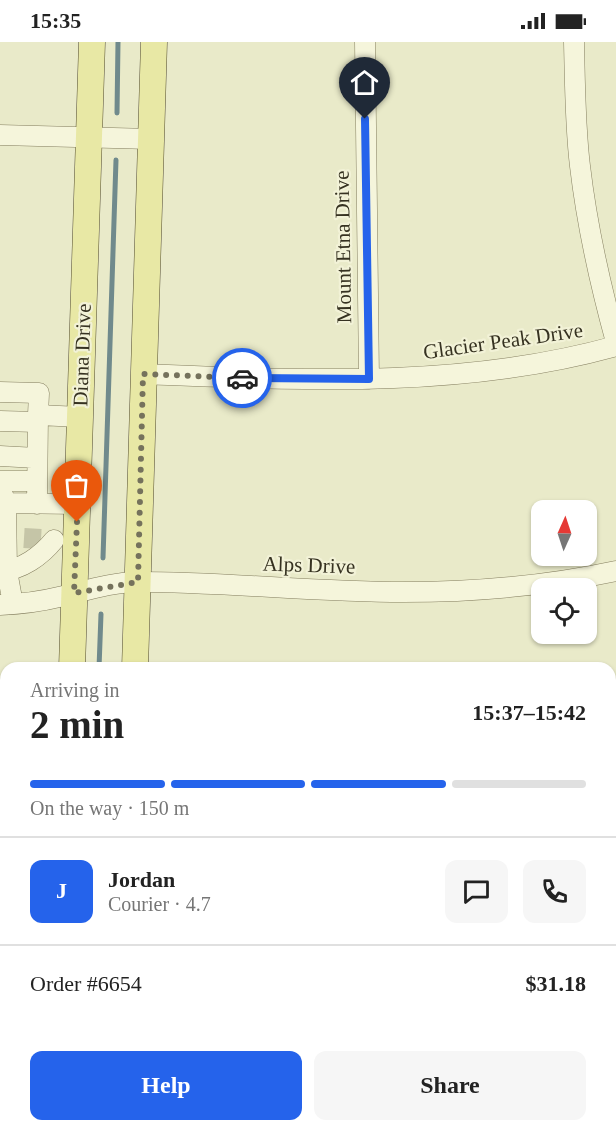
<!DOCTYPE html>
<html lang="en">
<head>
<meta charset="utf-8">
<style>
  body { margin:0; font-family:Georgia,serif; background:#f6f6f6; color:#222; height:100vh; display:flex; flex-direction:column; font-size:22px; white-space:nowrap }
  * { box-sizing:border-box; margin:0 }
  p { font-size:20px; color:#767676 }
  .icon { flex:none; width:33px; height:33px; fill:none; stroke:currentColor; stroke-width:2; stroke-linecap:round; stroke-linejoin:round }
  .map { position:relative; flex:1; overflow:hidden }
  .side { position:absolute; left:0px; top:620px; width:616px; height:470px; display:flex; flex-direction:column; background:#fff; border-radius:18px 18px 0 0; box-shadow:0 2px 4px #0004 }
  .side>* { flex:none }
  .needle { width:39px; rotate:3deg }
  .tools { position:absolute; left:531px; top:458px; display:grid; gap:12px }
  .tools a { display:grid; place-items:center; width:66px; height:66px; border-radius:12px; background:#fff; box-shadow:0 2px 4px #0004; font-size:30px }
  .pin { position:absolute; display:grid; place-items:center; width:51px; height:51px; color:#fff; margin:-62px -26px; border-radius:50% 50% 50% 0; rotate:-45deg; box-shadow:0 0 6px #0007 }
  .pin .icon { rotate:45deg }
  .courier { position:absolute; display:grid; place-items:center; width:60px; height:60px; margin:-30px; border:4px solid #2563eb; border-radius:50%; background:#fff; color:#222; box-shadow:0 2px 8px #0007 }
  .overview em { font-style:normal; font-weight:800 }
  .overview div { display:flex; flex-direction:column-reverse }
  .overview { display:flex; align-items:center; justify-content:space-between; height:102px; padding:0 30px }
  h1 { font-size:39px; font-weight:800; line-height:45px }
  .bar { display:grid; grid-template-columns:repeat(4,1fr); gap:9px 6px; align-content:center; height:72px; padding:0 30px }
  .bar i { height:8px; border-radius:4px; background:#e0e0e0 }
  .bar .selected { background:#2563eb }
  .bar p { grid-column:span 4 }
  .line { display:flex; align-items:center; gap:15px; padding:0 30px; border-top:2px solid #e0e0e0 }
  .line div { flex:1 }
  .round { display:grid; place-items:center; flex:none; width:63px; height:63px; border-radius:12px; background:#f6f6f6 }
  .cta { display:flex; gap:12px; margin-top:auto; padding:12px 30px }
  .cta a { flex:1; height:69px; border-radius:12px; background:#2563eb; color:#fff; font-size:24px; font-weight:800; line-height:69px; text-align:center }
  .cta a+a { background:#f6f6f6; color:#222 }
  .status { display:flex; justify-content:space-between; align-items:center; height:42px; padding:0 30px; background:#fff; direction:ltr }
  .status svg { height:16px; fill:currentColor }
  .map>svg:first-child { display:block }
</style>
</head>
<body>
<div class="status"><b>15:35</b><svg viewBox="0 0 49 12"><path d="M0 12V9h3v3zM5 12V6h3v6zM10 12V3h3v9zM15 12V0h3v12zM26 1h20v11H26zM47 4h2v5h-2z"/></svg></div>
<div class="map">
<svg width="616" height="1088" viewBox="0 0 616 1088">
  <rect width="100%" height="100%" fill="#e9eac9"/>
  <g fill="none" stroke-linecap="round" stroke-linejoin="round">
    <path stroke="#708a8c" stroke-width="5" d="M 117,71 L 118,0
      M 103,516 L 116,118
      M 99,626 L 101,572
      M 84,1088 L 84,1083"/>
    <path stroke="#c5c5a7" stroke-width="20" stroke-dasharray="20 10" stroke-linecap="butt" d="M 24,496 L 41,497"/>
    <defs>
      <path id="minor" d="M 365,0 L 369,337
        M 574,0 C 575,41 575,83 580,124 C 587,184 600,242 616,300
        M 0,93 L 151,97
        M 143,332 C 301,338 462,347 616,304
        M 0,350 L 39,351 L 38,373 L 80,375
        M 0,379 L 38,380
        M 0,414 L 37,416
        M 0,439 L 37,439
        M 0,445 L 6,461 L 77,462
        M 0,461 L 6,461 L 7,529 L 13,562
        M 37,462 L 38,373
        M 0,529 C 21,529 42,513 54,498
        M 0,563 C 20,562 39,560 59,555 C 85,549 112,540 139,540 C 227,540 315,550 403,550 C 475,550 546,544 616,529
        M 610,748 L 616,747
        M 0,753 L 6,753
        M 0,966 L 6,966
        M 480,1088 L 480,1083"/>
      <path id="major" d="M 72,626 L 92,0
        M 135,626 L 154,0
        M 58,1088 L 58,1083
        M 120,1088 L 120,1083"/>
    </defs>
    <use href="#minor" stroke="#847e5f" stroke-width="21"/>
    <use href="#major" stroke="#524b33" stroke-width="27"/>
    <use href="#minor" stroke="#f5f5db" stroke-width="20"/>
    <use href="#major" stroke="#e8e8a5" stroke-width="26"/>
  </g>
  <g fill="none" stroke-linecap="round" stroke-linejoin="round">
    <path stroke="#75725c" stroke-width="6" stroke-dasharray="0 10.8" d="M 77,480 L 74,551 L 138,540 L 143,332 L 242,336"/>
    <path stroke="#2563eb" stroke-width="8" d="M 242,336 L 369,337 L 365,77"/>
  </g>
  <g text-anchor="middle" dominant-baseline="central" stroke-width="4.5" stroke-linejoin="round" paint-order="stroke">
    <g font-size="21" fill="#363221" stroke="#f2f2d7">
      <text transform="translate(343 205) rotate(-91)">Mount Etna Drive</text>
      <text transform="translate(503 299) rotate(-8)">Glacier Peak Drive</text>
      <text transform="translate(82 313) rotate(-88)">Diana Drive</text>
      <text transform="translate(309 523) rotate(2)">Alps Drive</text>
    </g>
  </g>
</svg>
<div class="tools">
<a><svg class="needle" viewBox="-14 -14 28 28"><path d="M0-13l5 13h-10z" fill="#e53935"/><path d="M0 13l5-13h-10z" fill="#767676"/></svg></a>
<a><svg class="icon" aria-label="locate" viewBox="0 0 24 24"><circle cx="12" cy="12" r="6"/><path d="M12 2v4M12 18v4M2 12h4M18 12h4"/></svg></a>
</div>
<div class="pin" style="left:77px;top:480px;background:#ea580c"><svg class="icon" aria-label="bag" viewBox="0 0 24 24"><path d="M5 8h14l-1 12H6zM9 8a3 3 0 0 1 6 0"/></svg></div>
<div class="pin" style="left:365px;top:77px;background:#1f2937"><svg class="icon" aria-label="home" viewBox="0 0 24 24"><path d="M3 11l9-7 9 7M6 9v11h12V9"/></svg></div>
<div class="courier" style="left:242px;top:336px"><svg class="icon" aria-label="car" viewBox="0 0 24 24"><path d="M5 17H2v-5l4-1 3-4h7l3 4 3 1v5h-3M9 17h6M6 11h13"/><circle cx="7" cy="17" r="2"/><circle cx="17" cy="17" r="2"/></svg></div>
<section class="side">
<div class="overview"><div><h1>2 min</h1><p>Arriving in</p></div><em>15:37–15:42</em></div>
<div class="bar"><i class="selected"></i><i class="selected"></i><i class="selected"></i><i></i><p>On the way · 150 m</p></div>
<div class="line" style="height:108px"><b class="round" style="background:#2563eb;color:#fff">J</b><div><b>Jordan</b><p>Courier · 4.7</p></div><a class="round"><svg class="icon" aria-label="chat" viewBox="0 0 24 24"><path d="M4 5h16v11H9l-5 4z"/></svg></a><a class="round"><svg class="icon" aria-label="phone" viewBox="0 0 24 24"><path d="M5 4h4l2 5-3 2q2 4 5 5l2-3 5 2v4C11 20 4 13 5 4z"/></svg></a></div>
<div class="line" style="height:78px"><div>Order #6654</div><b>$31.18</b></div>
<div class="cta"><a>Help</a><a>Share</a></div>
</section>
</div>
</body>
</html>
